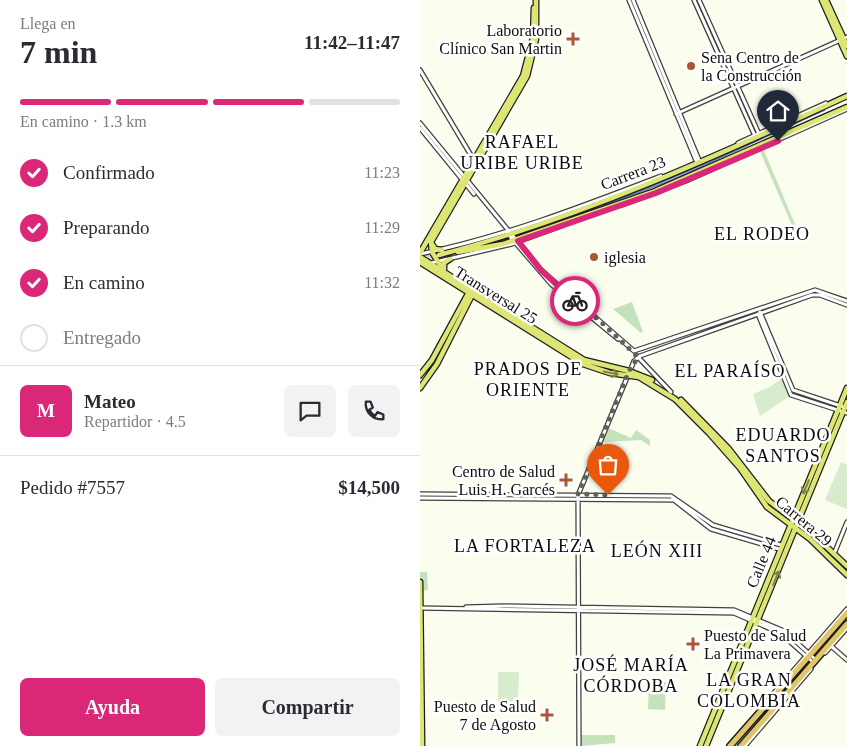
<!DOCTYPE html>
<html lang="es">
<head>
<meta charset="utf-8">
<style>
  body { margin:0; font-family:Georgia,serif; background:#f2f2f3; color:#2b2b33; height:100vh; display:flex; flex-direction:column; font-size:19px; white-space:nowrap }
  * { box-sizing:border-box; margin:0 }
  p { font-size:16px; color:#7c7c81 }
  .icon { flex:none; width:28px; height:28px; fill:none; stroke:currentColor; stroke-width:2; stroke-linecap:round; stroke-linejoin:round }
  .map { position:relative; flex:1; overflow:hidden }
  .panel { display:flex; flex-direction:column; background:#fff; width:420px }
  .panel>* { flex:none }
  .pin { position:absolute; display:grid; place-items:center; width:42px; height:42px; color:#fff; margin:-51px -21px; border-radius:50% 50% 50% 0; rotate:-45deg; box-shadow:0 0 5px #0007 }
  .pin .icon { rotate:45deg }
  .courier { position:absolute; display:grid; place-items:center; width:50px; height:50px; margin:-25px; border:4px solid #db2777; border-radius:50%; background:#fff; color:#222; box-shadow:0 1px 6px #0007 }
  .summary em { font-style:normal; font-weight:700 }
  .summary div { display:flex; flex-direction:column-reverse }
  .summary { display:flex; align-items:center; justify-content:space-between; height:85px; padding:0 20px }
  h1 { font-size:32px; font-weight:700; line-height:38px }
  .bar { display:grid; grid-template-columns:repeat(4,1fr); gap:8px 5px; align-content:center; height:60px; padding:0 20px }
  .bar i { height:6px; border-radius:4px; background:#e1e1e2 }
  .bar .active { background:#db2777 }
  .bar p { grid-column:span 4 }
  .line { display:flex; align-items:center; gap:12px; padding:0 20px; border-top:1px solid #e1e1e2 }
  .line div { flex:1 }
  .round { display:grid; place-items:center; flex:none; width:52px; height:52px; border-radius:8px; background:#f2f2f3 }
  ol { padding:0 20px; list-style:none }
  li { display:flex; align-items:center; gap:15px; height:55px }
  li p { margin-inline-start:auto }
  li .icon { padding:5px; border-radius:50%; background:#db2777; color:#fff; stroke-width:4 }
  li:last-child { color:#7c7c81 }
  li i { width:28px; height:28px; border:2px solid #e1e1e2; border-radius:50% }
  .primary-button { display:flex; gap:10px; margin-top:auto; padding:10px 20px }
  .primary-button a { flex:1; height:58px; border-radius:8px; background:#db2777; color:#fff; font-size:20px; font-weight:700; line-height:58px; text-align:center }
  .primary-button a+a { background:#f2f2f3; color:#2b2b33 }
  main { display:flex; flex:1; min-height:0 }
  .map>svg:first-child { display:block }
</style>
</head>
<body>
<main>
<section class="panel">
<div class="summary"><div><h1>7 min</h1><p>Llega en</p></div><em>11:42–11:47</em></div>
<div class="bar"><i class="active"></i><i class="active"></i><i class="active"></i><i></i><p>En camino · 1.3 km</p></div>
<ol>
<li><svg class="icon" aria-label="check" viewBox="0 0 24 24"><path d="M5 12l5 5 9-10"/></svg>Confirmado<p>11:23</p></li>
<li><svg class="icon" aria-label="check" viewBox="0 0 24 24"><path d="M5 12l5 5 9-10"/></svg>Preparando<p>11:29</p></li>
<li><svg class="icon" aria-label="check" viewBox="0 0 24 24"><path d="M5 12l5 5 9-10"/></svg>En camino<p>11:32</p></li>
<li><i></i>Entregado</li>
</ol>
<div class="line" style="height:90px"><b class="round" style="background:#db2777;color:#fff">M</b><div><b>Mateo</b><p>Repartidor · 4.5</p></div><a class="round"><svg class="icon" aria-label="chat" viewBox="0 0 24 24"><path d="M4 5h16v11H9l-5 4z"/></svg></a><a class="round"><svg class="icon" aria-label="phone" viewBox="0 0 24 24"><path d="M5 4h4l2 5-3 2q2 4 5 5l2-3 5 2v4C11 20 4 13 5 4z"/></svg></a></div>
<div class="line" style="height:65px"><div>Pedido #7557</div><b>$14,500</b></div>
<div class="primary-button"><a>Ayuda</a><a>Compartir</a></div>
</section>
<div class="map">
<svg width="427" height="746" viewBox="0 0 427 746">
  <rect width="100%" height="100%" fill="#fbfdef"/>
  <path fill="#c4e3bd" d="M 343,148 L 377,229 L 374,230 L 339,149 Z
    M 212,302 L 223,332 L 221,333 L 193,309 Z
    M 186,427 L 211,438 L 216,430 L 230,440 L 230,446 L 221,440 L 183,442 L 183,455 L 175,455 Z
    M 0,572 L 7,572 L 8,590 L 0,591 Z
    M 229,682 L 246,682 L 245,710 L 228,709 Z
    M 161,735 L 195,735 L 195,743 L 161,746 Z"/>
  <path fill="#d7ebcd" d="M 363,377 L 371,395 L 340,416 L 333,394 L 350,387 Z
    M 421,462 L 427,465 L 427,509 L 405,500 Z
    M 78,672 L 99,672 L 98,702 L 78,702 Z"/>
  <path fill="#bac9ee" stroke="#4a6abb" d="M 405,110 L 252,180 L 182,206 L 252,178 Z"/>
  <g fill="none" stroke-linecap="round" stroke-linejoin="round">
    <path stroke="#d7d9cd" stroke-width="4.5" stroke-dasharray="4.5 2" stroke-linecap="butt" d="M 1,259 L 19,255
      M 4,261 L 19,258"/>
    <defs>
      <path id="minor" d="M 209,0 L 277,163
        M 213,0 L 279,160
        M 274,0 L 335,136
        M 279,0 L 339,134
        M 0,70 L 55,162
        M 256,114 L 427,37
        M 0,123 L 121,270 L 214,351 L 395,290 L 427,301
        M 0,128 L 54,194
        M 318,143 L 406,103
        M 202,205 L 266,181 L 427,109
        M 87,233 L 131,284 L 198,339
        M 0,254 C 83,237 163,206 241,176
        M 11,263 L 92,244 L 144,225
        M 340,312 L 373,390 L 427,408
        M 338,314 L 371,395 L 427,413
        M 217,356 L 251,392
        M 0,494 L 251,496 L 293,525 L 361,545
        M 0,498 L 254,500 L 291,529 L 359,549
        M 414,554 L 427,522
        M 46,607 L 83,606 L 314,610 L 364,631 L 396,660
        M 1,608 L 314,613 L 360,633 L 394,663
        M 411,646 L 427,660
        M 405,653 L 427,628
        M 345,703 L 427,609
        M 159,746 L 158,495 L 214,361 L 220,356 L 392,295 L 400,295 L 427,305
        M 325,746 L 391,669"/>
      <path id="major" d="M 402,0 L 427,56
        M 406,0 L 427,46
        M 12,244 L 15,249 L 22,250
        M 38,252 L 83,244 L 235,191 L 427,107
        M 0,253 L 103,76 L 113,38 L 114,8
        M 19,255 C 160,218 295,157 427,96
        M 0,257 L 164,360 L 209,371 L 232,380
        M 0,262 L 163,364 L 190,373 L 219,377 L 255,399 L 289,433 L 320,468 L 347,507 L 390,539 L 427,575
        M 22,268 L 12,252 L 11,242 L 107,76 L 116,39 L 116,0
        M 24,269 L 24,263 L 30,259
        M 0,375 L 12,360 L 49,292
        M 0,388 L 17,364 L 53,293
        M 261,400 L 308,448 L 349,501 L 394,535 L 427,566
        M 0,582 L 2,746
        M 280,746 L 427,388
        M 286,746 L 427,402"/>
      <path id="highway" d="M 310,746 L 427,613
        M 321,746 L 427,624"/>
    </defs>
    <use href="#minor" stroke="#404040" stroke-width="5.5"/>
    <use href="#major" stroke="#1e1e1e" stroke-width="7"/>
    <use href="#highway" stroke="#1e1e1e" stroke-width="8"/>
    <use href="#minor" stroke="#fff" stroke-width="3"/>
    <use href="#major" stroke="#dde675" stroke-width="4.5"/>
    <use href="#highway" stroke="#e1c668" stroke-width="5"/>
  </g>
  <defs><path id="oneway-shaft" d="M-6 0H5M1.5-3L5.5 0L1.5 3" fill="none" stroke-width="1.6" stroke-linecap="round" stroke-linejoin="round" transform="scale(1.25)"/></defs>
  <g stroke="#7f8446">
    <use href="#oneway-shaft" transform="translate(191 373) rotate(12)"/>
    <use href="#oneway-shaft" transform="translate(386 487) rotate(113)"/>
    <use href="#oneway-shaft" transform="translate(356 578) rotate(-68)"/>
  </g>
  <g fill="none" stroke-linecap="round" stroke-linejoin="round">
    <path stroke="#60615c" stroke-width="5" stroke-dasharray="0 9" d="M 155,301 L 179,320 L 218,357 L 209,371 L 158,494 L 188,495"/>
    <path stroke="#db2777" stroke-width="6" d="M 155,301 L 121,270 L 98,241 L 236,193 L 358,141"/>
  </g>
  <g fill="#aa5737" stroke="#fff" stroke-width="2">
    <path d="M150.5 31.5h5v5h5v5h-5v5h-5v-5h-5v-5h5z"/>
    <circle cx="271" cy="66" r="5"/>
    <circle cx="174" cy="257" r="5"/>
    <path d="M143.5 472.5h5v5h5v5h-5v5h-5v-5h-5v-5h5z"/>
    <path d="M270.5 636.5h5v5h5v5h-5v5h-5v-5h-5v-5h5z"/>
    <path d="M124.5 707.5h5v5h5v5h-5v5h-5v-5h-5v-5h5z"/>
  </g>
  <g text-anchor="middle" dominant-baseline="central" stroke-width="5" stroke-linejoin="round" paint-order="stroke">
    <g font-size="16" fill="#0d0d0d" stroke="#fff" text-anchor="end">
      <text x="142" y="30">Laboratorio<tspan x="142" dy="18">Clínico San Martin</tspan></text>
      <text x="281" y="57" text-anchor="start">Sena Centro de<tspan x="281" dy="18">la Construcción</tspan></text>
      <text x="184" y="257" text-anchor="start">iglesia</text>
      <text x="135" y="471">Centro de Salud<tspan x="135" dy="18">Luis H. Garcés</tspan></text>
      <text x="284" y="635" text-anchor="start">Puesto de Salud<tspan x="284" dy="18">La Primavera</tspan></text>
      <text x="116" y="706">Puesto de Salud<tspan x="116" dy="18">7 de Agosto</tspan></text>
    </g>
    <g font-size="16" fill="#0d0d0d" stroke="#fff">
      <text transform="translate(213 173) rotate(-21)">Carrera 23</text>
      <text transform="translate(76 295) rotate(32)">Transversal 25</text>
      <text transform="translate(384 521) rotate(40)">Carrera 29</text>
      <text transform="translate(341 562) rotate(-68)">Calle 44</text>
    </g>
    <g font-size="18" letter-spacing="1" fill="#0d0d0d" stroke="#fff">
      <text x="102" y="142">RAFAEL<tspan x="102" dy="21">URIBE URIBE</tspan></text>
      <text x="342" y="234">EL RODEO</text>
      <text x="108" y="369">PRADOS DE<tspan x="108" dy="21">ORIENTE</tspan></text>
      <text x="310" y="371">EL PARAÍSO</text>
      <text x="363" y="435">EDUARDO<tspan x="363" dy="21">SANTOS</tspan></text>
      <text x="105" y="546">LA FORTALEZA</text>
      <text x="237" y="551">LEÓN XIII</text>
      <text x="211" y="665">JOSÉ MARÍA<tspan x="211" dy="21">CÓRDOBA</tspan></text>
      <text x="329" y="680">LA GRAN<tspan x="329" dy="21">COLOMBIA</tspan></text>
    </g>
  </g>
</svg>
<div class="pin" style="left:188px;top:495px;background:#ea580c"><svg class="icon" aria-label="bag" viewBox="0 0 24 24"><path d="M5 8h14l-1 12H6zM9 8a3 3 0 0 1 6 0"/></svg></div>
<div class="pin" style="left:358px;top:141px;background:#1f2937"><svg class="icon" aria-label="home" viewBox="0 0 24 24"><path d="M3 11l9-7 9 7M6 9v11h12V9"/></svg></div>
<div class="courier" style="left:155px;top:301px"><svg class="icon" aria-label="bike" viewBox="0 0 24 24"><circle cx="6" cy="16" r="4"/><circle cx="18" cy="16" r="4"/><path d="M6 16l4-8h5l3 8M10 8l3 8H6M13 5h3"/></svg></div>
</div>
</main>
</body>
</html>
